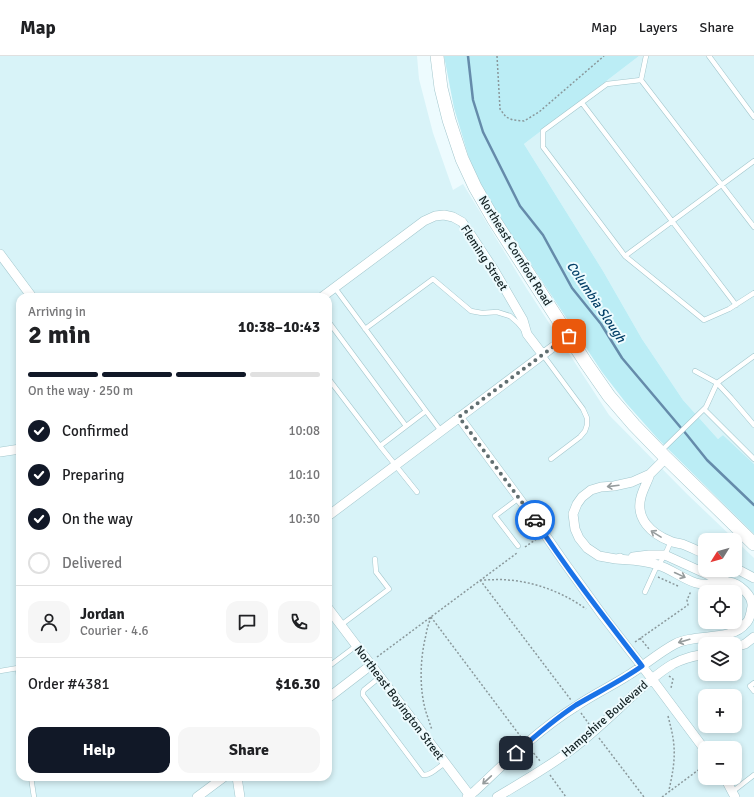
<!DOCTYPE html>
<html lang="en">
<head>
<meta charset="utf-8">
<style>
  body { margin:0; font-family:Signika,sans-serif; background:#f6f6f6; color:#202124; height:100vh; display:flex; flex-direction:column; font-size:15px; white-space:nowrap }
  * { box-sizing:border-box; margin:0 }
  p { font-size:13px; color:#757577 }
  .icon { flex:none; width:22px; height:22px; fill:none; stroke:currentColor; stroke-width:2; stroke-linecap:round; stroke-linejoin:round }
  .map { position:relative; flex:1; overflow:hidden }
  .sheet { position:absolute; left:16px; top:237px; width:316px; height:488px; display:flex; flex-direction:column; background:#fff; border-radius:12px; box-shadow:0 2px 6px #0003 }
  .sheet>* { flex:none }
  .needle { width:26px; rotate:233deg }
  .controls { position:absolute; left:698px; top:477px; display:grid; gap:8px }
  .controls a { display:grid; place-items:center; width:44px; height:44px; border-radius:8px; background:#fff; box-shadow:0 2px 6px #0003; font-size:20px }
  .pin { position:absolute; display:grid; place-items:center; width:34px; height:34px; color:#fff; margin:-17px; border-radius:8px; box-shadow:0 2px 6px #0006 }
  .courier { position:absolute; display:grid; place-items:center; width:40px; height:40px; margin:-20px; border:3px solid #1a73e8; border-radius:50%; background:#fff; color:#222; box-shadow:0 1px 5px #0007 }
  .headline em { font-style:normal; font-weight:800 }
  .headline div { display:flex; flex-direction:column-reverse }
  .headline { display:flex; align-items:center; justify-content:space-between; height:68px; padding:0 12px }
  h1 { font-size:26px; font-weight:800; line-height:30px }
  .bar { display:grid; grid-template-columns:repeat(4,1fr); gap:6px 4px; align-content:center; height:48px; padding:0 12px }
  .bar i { height:5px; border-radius:3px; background:#e0e0e0 }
  .bar .on { background:#111827 }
  .bar p { grid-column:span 4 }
  .line { display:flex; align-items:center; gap:10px; padding:0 12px; border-top:1px solid #e0e0e0 }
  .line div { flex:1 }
  .round { display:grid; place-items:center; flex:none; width:42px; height:42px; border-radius:12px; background:#f6f6f6 }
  ol { padding:0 12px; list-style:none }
  li { display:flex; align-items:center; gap:12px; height:44px }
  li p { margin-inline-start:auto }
  li .icon { padding:4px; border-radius:50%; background:#111827; color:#fff; stroke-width:4 }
  li:last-child { color:#757577 }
  li i { width:22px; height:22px; border:2px solid #e0e0e0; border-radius:50% }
  .primary-button { display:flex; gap:8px; margin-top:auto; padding:8px 12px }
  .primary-button a { flex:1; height:46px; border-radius:12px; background:#111827; color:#fff; font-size:16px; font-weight:800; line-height:46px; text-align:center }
  .primary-button a+a { background:#f6f6f6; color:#202124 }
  header { display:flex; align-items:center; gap:24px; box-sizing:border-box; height:56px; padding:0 20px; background:#fff; border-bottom:1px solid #e0e0e0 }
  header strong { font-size:19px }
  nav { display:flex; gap:22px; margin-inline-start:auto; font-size:14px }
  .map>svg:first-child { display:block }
</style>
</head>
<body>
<header>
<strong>Map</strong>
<nav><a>Map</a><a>Layers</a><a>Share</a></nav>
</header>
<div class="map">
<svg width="754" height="741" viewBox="0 0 754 741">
  <rect width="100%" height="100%" fill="#edfbfe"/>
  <path fill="#d8f3f8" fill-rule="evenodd" d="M 0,0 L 417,0 L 419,23 L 433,77 L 453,134 L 463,128 L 527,233 L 609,359 L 687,438 L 754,502 L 754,741 L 0,741 ZM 20,241 L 328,241 L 328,721 L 20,721 ZM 705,484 L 735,484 L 735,514 L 705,514 ZM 705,536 L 735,536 L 735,566 L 705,566 ZM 705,588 L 735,588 L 735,618 L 705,618 ZM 705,640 L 735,640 L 735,670 L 705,670 ZM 705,692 L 735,692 L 735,722 L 705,722 Z
    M 639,0 L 754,0 L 754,408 L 723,379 L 718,383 L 683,344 L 642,283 L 603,215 L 524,88 Z"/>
  <path fill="#bbedf5" d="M 444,0 L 639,0 L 524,88 L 603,215 L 642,283 L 683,344 L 718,383 L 723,379 L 754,408 L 754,478 L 658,383 L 626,347 L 602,316 L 505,169 L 476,121 L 469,102 L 454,52 Z"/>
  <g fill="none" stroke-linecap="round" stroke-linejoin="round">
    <path stroke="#658baa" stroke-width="2.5" d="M 468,0 L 473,44 L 483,76 L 520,150 L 543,179 L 572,232 L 601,268 L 622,302 L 687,379 L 707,404 L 754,449"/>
    <defs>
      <path id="lane" d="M 709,0 L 754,61
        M 641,24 L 607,28 L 543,75 L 543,91 L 625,200 L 704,264 L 729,253 L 754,237
        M 641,24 L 754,171
        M 641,24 L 646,0
        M 582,47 L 736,249
        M 625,200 L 754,105
        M 335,232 L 426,355
        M 328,265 L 406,370
        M 365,273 L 433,223 L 471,255 L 482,257 L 497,256 L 510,260 L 518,267 L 523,273
        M 543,299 L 583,353 L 587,362 L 587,369 L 585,375 L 580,381 L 551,403
        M 695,315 L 717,327 L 754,300
        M 328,322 L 380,390
        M 704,353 L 754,403
        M 661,395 L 706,351 L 717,327 L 731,342 L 754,369
        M 417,436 L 380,390 L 426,355 L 441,375
        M 518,490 L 495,460 L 519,442
        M 711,522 L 715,514
        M 645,536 L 655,514 L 665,499 L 671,485
        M 341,569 L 389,533 L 376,516 L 375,503
        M 328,611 L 356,590
        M 0,615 L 18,612 L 20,632
        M 380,621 L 364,634 L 363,636 L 363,639 L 423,719 C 431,720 438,711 445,707
        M 754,627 L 750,630 L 754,635
        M 31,721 L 34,741
        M 732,736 L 754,719"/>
      <path id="street" d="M 0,198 L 32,241
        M 322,241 L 424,165 L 435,160 L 444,159 L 453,161 L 462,166 L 469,176 L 494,214 L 523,264 L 527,278 L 543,299
        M 459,361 L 535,464 L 564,506 L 603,560 L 652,623 L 705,694
        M 0,396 L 20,393
        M 650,418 C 647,427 643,433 641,441 C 635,463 652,478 670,485 C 674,487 678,487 682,488 C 690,491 698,495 705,498
        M 328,460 L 553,291 L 569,280
        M 633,501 L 649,499 L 665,499 L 711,520 L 725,524
        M 620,502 L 616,503 L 599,500 L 587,492 L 579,482 L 575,473 L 573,458 L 577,448 L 582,441 L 591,434 L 601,431 L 614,430 L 632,426 L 650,418 L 666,402
        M 735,512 L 754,522
        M 328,552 L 471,741
        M 735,591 L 745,588 L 754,581
        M 328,642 L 371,609
        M 237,721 L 240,741
        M 725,722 L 735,741
        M 197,741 L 224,721
        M 467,741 L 475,735 C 507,705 538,674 575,651 C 592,639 610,631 627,620 C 644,610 658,597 675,588 C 695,577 732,586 746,567 C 749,565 750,560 751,556 C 751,554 752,552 752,550 C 753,540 739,527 729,526 C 718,525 709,531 696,527 C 683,523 671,513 658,509 C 644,504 629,504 616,503
        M 497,741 C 522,726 547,712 571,694 C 592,678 611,660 630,642 C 644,630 657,617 673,608 C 683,602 694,600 705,598"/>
      <path id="secondary" d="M 437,0 L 441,32 L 449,64 L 462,103 L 475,131 L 494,164 L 586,307 L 609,340 L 634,369 L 666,402 L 754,488"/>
    </defs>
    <use href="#lane" stroke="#a3c7cd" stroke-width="5.5"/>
    <use href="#street" stroke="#a3c7cd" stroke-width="10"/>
    <use href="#secondary" stroke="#a3c7cd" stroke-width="14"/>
    <path stroke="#8a989b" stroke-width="1.5" stroke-dasharray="2 2" stroke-linecap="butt" d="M 497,0 L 500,53 L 506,61 L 513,64 L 524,65 L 539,56 L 604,0
      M 525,491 L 538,482
      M 658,521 L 678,530
      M 480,524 C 490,524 499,523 508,524 C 536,526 564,537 586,553
      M 480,524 L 571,644
      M 431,561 L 521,681
      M 431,561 C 429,567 427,572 426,579 C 420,602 419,633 426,656 C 428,662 430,668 432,674
      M 640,582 L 649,593
      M 635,586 L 688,549 L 687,544 L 691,535
      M 377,601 L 517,497
      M 669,620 L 673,623 L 671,632
      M 581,657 L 589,668
      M 668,660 C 670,668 672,675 673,682 C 676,700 673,716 669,734 L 670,735
      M 599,682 L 644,741
      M 531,694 L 540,705
      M 550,719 L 566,741
      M 662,741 L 705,709"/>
    <use href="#lane" stroke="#fff" stroke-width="4.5"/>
    <use href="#street" stroke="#fff" stroke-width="9"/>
    <use href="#secondary" stroke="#fff" stroke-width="13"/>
  </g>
  <defs><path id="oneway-shaft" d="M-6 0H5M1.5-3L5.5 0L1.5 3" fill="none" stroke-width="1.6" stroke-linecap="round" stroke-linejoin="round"/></defs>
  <g stroke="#969c9d">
    <use href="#oneway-shaft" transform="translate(613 430) rotate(173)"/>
    <use href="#oneway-shaft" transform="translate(656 478) rotate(-148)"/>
    <use href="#oneway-shaft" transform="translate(680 519) rotate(25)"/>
    <use href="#oneway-shaft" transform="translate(684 585) rotate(164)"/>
    <use href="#oneway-shaft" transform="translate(487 724) rotate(137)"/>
  </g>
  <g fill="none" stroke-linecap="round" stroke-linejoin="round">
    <path stroke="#616f71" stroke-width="4" stroke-dasharray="0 7.2" d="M 535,464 L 459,361 L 553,291 L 569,280"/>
    <path stroke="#1a73e8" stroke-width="5" d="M 516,697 C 535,680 555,663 576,649 C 598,636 621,625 642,610 C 605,562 568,515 535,464"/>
  </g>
  <g text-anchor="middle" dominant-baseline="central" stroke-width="4" stroke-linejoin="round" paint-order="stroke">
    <g font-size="12" fill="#152325" stroke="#edfbfe">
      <text transform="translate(515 195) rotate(58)">Northeast Cornfoot Road</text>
      <text transform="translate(484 202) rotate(57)">Fleming Street</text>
      <text transform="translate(399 647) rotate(53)">Northeast Boyington Street</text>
      <text transform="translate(605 663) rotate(-41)">Hampshire Boulevard</text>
    </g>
    <g font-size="13" font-style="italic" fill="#043f67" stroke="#edfbfe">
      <text transform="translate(596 246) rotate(56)">Columbia Slough</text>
    </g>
  </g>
</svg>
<div class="controls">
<a><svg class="needle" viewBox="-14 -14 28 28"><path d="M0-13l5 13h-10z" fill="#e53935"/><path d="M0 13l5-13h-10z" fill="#757577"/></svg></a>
<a><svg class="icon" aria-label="locate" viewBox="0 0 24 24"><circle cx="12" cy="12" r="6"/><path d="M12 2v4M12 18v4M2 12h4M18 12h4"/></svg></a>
<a><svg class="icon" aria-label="layers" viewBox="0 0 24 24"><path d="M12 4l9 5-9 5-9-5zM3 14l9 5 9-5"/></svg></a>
<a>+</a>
<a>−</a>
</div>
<div class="pin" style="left:569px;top:280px;background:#ea580c"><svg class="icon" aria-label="bag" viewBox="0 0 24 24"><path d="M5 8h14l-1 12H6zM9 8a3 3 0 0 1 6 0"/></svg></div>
<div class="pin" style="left:516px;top:697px;background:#1f2937"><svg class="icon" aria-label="home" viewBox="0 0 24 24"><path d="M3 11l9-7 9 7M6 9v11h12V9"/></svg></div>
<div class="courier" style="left:535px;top:464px"><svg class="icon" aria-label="car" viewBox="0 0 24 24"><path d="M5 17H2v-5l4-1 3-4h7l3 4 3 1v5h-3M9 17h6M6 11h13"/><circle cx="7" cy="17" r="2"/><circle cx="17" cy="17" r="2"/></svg></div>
<section class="sheet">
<div class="headline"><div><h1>2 min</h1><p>Arriving in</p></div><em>10:38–10:43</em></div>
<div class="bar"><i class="on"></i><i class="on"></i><i class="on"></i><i></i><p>On the way · 250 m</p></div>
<ol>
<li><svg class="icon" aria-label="check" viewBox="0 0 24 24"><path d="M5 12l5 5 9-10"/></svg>Confirmed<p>10:08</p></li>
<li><svg class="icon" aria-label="check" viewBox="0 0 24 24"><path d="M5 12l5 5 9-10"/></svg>Preparing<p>10:10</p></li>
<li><svg class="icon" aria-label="check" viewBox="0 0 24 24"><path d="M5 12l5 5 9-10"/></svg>On the way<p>10:30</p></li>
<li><i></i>Delivered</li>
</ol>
<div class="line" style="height:72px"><a class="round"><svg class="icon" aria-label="person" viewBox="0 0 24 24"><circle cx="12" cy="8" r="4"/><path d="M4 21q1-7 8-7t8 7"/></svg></a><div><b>Jordan</b><p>Courier · 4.6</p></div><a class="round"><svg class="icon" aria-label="chat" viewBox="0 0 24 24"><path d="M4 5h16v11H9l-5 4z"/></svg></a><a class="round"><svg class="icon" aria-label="phone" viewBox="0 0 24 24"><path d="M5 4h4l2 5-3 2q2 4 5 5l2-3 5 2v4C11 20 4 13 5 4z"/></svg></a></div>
<div class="line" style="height:52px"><div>Order #4381</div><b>$16.30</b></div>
<div class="primary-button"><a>Help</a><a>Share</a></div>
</section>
</div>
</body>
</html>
